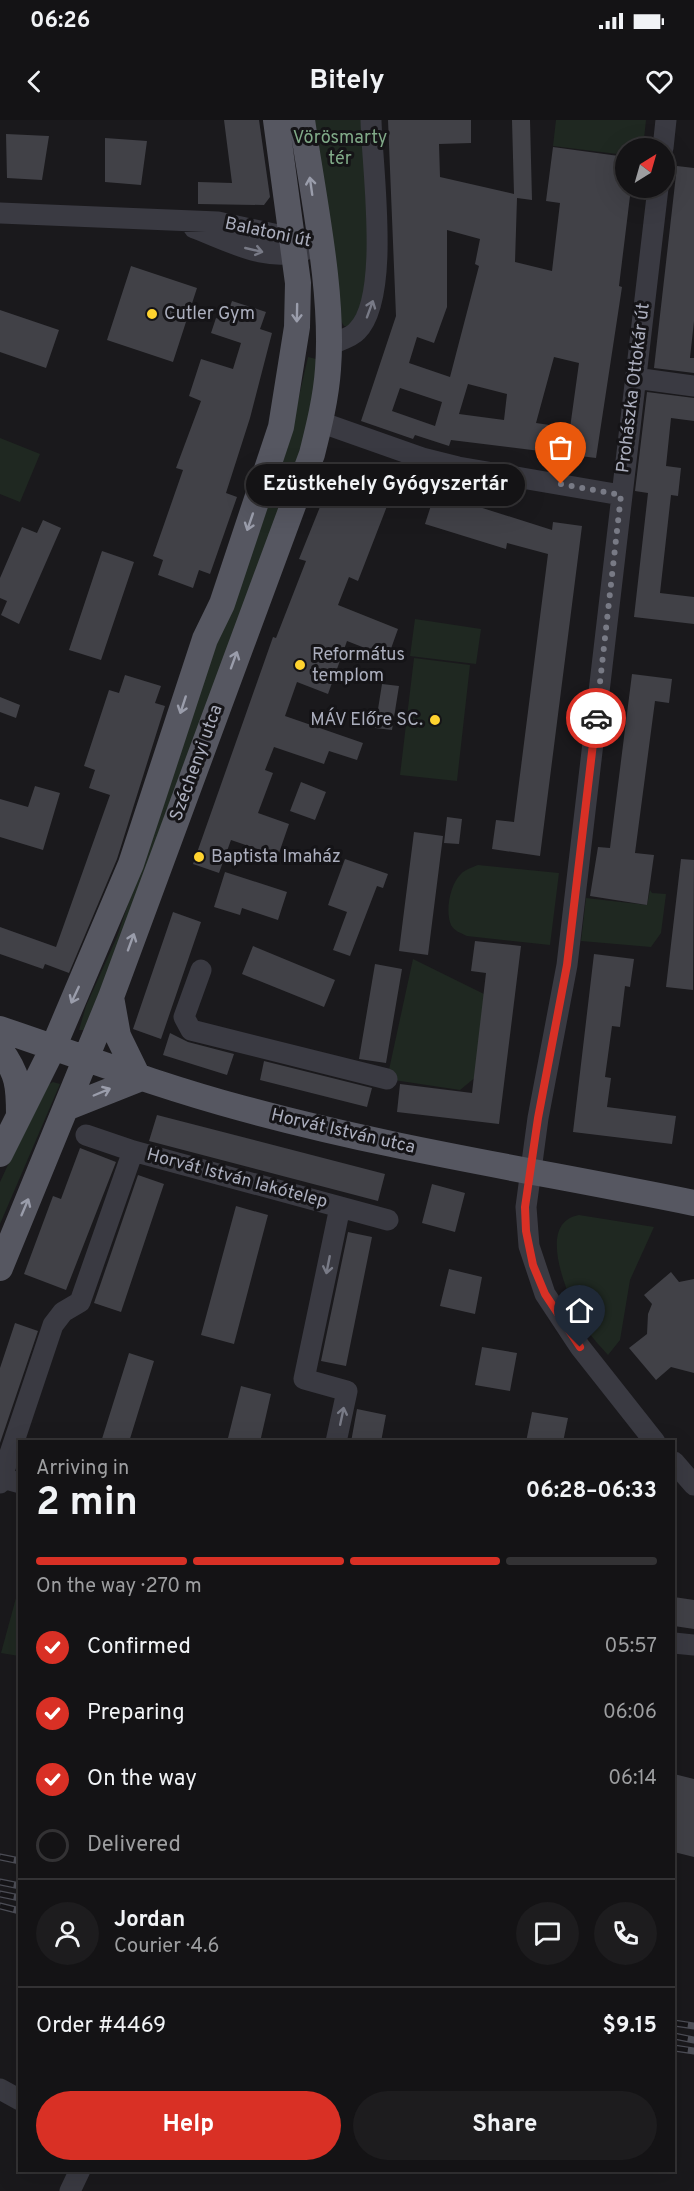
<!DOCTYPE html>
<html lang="en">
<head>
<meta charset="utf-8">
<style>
  body { margin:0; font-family:Overpass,sans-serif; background:#1d1c1e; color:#f1f3f6; height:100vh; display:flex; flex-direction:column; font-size:22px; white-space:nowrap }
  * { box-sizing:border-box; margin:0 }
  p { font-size:20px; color:#9d9ea0 }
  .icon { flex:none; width:33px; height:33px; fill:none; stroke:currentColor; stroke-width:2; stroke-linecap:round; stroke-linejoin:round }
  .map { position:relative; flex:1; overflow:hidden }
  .panel { position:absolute; left:18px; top:1320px; width:657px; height:732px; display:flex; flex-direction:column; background:#141315; border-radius:0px; box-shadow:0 6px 24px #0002,0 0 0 2px #333234 }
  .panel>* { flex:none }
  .needle { width:39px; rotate:37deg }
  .controls { position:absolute; left:615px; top:18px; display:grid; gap:12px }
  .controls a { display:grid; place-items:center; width:60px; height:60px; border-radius:50%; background:#141315; box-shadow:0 6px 24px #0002,0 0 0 2px #333234; font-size:30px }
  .pin { position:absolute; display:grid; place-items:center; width:51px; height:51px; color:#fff; margin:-62px -26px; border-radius:50% 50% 50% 0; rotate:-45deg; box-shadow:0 0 6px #0007 }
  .pin .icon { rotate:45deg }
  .courier { position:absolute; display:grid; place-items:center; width:60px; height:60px; margin:-30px; border:4px solid #d93025; border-radius:50%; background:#fff; color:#222; box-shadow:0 2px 8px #0007 }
  .bubble { position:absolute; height:42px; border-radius:21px; background:#141315; box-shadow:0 6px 24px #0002,0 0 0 2px #333234; font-size:20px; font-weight:700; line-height:42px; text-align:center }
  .overview em { font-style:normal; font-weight:700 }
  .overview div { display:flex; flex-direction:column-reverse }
  .overview { display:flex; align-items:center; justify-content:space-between; height:102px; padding:0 18px }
  h1 { font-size:39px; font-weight:700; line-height:45px }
  .bar { display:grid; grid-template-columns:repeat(4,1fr); gap:9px 6px; align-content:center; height:72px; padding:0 18px }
  .bar i { height:8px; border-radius:4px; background:#333234 }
  .bar .selected { background:#d93025 }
  .bar p { grid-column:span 4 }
  .line { display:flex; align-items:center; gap:15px; padding:0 18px; border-top:2px solid #333234 }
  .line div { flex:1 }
  .round { display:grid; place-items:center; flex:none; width:63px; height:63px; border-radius:32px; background:#1d1c1e }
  ol { padding:0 18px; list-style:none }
  li { display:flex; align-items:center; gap:18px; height:66px }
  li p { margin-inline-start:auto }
  li .icon { padding:6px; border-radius:50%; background:#d93025; color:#fff; stroke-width:4 }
  li:last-child { color:#9d9ea0 }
  li i { width:33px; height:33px; border:3px solid #333234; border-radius:50% }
  .cta { display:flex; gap:12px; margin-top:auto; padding:12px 18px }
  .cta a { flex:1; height:69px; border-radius:36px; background:#d93025; color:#fff; font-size:24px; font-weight:700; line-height:69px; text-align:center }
  .cta a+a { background:#1d1c1e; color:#f1f3f6 }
  .status { display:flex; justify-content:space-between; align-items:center; height:42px; padding:0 30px; background:#141315; direction:ltr }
  .status svg { height:16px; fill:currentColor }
  header { display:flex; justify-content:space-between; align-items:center; height:78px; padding:0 18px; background:#141315; font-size:27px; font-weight:700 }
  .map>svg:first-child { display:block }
</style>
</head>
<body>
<div class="status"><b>06:26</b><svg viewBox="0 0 49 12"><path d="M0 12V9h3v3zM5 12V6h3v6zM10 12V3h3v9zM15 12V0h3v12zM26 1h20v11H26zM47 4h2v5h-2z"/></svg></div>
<header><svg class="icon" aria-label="back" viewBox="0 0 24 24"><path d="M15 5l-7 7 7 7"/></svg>Bitely<svg class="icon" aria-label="heart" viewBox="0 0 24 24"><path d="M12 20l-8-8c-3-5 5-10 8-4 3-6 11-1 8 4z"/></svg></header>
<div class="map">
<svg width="694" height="2071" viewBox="0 0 694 2071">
  <rect width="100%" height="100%" fill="#1a191c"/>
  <path fill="#1f2821" d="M 313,0 L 362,0 L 369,143 L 366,185 L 350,206 L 344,206 L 341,201 Z
    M 556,0 L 646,0 L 643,28 L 626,28 L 625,35 L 553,26 Z
    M 308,237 L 316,239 L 314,281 L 304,321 L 87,910 L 79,910 L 86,886 L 117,817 L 247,428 L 289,320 Z
    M 0,318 L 40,334 L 20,382 L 0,374 Z
    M 415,499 L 481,509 L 476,544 L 410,536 Z
    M 414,538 L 470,545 L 457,661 L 400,655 Z
    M 478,745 L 559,753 L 550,825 L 467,816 C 461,813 454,811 451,805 C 445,791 450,764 461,754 C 464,750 473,747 478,745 Z
    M 650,770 L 652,773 L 666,774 L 661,813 L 651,827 L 581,821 L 586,778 L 647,785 Z
    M 413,839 L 484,874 L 477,956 L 460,970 L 387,959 Z
    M 53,962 L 60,964 L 0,1104 L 0,1062 L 44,967 Z
    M 579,1095 L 654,1107 L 630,1160 L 620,1220 L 608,1235 C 601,1227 593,1219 587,1210 C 572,1187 532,1103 579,1095 Z
    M 19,1467 L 19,1536 L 1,1533 Z"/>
  <path fill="#414147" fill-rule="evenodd" d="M 224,0 L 259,0 L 270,77 L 264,85 L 198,84 L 198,62 L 232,63 Z
    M 388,0 L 471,0 L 471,23 L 439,24 L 440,57 L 514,74 L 512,0 L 530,0 L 532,80 L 517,78 L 515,142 L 552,151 L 560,83 L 546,81 L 553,27 L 626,37 L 626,68 L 631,68 L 619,166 L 622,167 L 596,338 L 451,320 L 449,326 L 415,315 L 413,319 L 361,301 L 396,196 ZM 447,110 L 480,119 L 475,144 L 479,146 L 450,257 L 409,243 L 417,217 L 434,223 L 447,187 ZM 554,237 L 579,243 L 570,308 L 536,303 ZM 468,264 L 507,274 L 504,300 L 459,294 ZM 400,268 L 442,282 L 435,306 L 392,291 Z
    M 6,14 L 49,16 L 42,60 L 7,58 Z
    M 105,18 L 147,21 L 141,65 L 105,62 Z
    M 677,46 L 694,48 L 694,201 L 690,238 L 694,238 L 694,253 L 654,248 Z
    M 131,146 L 197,168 L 173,242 L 107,220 Z
    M 232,181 L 266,192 L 260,209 L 272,213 L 250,298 L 226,373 L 237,377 L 210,454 L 199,450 L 193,468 L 158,455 L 163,440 L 153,436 L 183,350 L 176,348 L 201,281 L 189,276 L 201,239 L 233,249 L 241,223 L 211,213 L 216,198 L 225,201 Z
    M 0,190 L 59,210 L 46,248 L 0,232 Z
    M 647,272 L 694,278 L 694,301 L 671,298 L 666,346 L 681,348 L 678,376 L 671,375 L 660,473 L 694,477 L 694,504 L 634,497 L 648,373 L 635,371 Z
    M 349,344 L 388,359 L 381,377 L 389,381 L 358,461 L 349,457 L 338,485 L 398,509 L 388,537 L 347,521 L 328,574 L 297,562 L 285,596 L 363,623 L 357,640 L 329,631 L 324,644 L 274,627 L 265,650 L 273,653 L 258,693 L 289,704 L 278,736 L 231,720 L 219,753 L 193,744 L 273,517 L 276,518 L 306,441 L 299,439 L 330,362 L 340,366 Z
    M 435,373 L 552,410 L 553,402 L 582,406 L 540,736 L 492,729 L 496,700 L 514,702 L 548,434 L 507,423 L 506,429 L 425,404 Z
    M 43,400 L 61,408 L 19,504 L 1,495 L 7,481 L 0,478 L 0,458 L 22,407 L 37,413 Z
    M 102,431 L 134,442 L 101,540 L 69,530 Z
    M 632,554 L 672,559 L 669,583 L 655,581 L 635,733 L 654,735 L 647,785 L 590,776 L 598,727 L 610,728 Z
    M 125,555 L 161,566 L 155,583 L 165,586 L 117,739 L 69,853 L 45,844 L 43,849 L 0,834 L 0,807 L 56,827 L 110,675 L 89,668 L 95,650 L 84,646 L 109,570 L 119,573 Z
    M 382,564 L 399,566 L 392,610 L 375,608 Z
    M 0,577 L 20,585 L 16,598 L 0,592 Z
    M 301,662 L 326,672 L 315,700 L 290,691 Z
    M 35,666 L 60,673 L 43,730 L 0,717 L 0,679 L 28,687 Z
    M 447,697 L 462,699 L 459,724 L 444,723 Z
    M 414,712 L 443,716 L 428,835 L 399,831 Z
    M 345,739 L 388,754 L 383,768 L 377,766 L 350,836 L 333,830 L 347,792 L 328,785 Z
    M 681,739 L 694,740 L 693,870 L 666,867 Z
    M 225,752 L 287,772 L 278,800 L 242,788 L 240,795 L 214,787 Z
    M 173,792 L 201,802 L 161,919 L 133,909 Z
    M 475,821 L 521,826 L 499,1004 L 397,992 L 400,964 L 472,973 L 486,853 L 471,851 Z
    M 253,826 L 335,860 L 324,887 L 242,854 Z
    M 594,834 L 634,839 L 630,867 L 625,866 L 620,907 L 612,906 L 605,957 L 611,958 L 607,987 L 676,996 L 672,1024 L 573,1012 Z
    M 375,844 L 402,849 L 386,943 L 359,939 Z
    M 170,913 L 188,922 L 234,934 L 227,955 L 163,935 Z
    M 264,941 L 372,968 L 367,987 L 260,960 Z
    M 157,995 L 385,1054 L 378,1081 L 149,1021 Z
    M 80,1028 L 116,1042 L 66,1170 L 24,1154 L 53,1076 L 61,1079 Z
    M 138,1055 L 164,1064 L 121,1192 L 94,1183 Z
    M 432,1064 L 465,1073 L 455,1112 L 422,1103 Z
    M 236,1086 L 268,1095 L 234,1224 L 201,1215 Z
    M 348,1112 L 372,1117 L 346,1246 L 321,1241 Z
    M 449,1149 L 482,1157 L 475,1194 L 440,1186 Z
    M 671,1152 L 679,1162 L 694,1159 L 694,1253 L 671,1247 L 656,1260 L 629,1228 L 647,1214 L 648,1194 L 652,1184 L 644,1175 Z
    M 15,1203 L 38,1211 L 0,1323 L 0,1248 Z
    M 482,1227 L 517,1233 L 510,1271 L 475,1265 Z
    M 129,1233 L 154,1241 L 129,1322 L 101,1322 Z
    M 241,1266 L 271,1274 L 260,1322 L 227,1322 Z
    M 357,1289 L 386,1295 L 381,1322 L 351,1322 Z
    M 532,1292 L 568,1298 L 563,1322 L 526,1322 Z
    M 674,1477 L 694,1480 L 694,1509 L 674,1506 Z
    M 674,1654 L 694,1659 L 694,1737 L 674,1732 Z"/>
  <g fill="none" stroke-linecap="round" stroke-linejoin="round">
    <path stroke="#3a3a42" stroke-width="21" d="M 663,28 L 666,0
      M 0,93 L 218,102 L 320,124
      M 194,108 C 229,121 270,145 307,129
      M 329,225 C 337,221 351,218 357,211 C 391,178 372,48 371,0
      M 635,258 L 694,266
      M 320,302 L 422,338 L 458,347 L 621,375
      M 201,850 L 184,897 L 191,910 L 387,959
      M 86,1015 L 133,1031 L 388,1100
      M 336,1322 L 347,1271 L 304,1259 L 340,1087
      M 655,1322 L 580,1227 L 545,1174 L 529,1126 L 526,1087 L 538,998 L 567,845 L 658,68
      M 674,1342 L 694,1365
      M 2,1358 L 20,1363
      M 0,1363 L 53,1205 L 63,1192 L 80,1182 L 133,1031
      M 674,1523 L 694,1525
      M 0,1969 L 20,1980
      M 70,2071 L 80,2050"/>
    <path stroke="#565761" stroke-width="26" d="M 111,877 L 118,916 L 139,959
      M 0,909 C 80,936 159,966 241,988 C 390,1029 543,1052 694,1083
      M 0,929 C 18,954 19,965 19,995
      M 66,988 L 139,959
      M 0,1034 L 53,928 L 131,744 L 205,519 L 222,484 L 281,307 L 297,207 L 298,163 L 276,0
      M 0,1148 L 111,877 L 312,334 C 319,306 326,278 328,249 C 334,173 313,77 302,0"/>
    <defs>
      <path id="rail" d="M 0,1737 L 20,1741
        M 0,1762 L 20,1766
        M 0,1774 L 20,1778
        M 0,1786 L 20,1791
        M 674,1903 L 694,1906
        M 674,1916 L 694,1920
        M 674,1928 L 694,1931"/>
    </defs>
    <use href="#rail" stroke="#4d4e57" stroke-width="7"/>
    <use href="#rail" stroke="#151417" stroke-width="4.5" stroke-dasharray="14" stroke-linecap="butt"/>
  </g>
  <defs><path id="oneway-shaft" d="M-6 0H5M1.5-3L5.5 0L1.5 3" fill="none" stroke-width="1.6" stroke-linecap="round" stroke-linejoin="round" transform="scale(1.5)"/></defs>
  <g stroke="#9a9dab">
    <use href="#oneway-shaft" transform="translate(311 66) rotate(-98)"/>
    <use href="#oneway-shaft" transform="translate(297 193) rotate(91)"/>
    <use href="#oneway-shaft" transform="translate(250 402) rotate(109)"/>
    <use href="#oneway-shaft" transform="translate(234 540) rotate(-70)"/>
    <use href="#oneway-shaft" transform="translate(183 585) rotate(108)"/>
    <use href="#oneway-shaft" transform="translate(131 822) rotate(-70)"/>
    <use href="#oneway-shaft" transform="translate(75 875) rotate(115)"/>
    <use href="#oneway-shaft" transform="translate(102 972) rotate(-23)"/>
    <use href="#oneway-shaft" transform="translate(25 1087) rotate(-67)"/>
  </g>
  <g stroke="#787a86">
    <use href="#oneway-shaft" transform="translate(254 130) rotate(13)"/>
    <use href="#oneway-shaft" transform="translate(370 189) rotate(-70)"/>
    <use href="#oneway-shaft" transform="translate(328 1145) rotate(101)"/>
    <use href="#oneway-shaft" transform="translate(342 1296) rotate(-78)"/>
  </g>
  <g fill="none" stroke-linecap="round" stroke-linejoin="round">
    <path stroke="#787a85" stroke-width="6" stroke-dasharray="0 10.8" d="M 561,364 L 621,375 L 596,598"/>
    <path stroke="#d93025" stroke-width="8" d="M 580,1227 L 545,1174 L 533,1145 L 526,1111 L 525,1087 L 538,998 L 567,845 L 596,598"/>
  </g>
  <g fill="#ffd32f" stroke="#151417" stroke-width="2">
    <circle cx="152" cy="194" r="6"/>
    <circle cx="300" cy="545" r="6"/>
    <circle cx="435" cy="600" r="6"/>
    <circle cx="199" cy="737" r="6"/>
  </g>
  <g text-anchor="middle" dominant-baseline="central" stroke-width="6" stroke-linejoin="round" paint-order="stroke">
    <g font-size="18" fill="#80aa88" stroke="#151417">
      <text x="340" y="18">Vörösmarty<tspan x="340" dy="21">tér</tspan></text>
    </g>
    <g font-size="18" fill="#abaebd" stroke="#151417">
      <text transform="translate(268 113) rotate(12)">Balatoni út</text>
      <text transform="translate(634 268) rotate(-83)">Prohászka Ottokár út</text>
      <text transform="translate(197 643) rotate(-70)">Széchenyi utca</text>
      <text transform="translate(343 1012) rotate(13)">Horvát István utca</text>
      <text transform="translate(237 1059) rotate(15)">Horvát István lakótelep</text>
    </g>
    <g font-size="18" fill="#abaebd" stroke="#151417" text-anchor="start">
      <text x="164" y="194">Cutler Gym</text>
      <text x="312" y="535">Református<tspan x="312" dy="21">templom</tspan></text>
      <text x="423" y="600" text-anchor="end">MÁV Előre SC.</text>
      <text x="211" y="737">Baptista Imaház</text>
    </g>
  </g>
</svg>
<div class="controls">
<a><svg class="needle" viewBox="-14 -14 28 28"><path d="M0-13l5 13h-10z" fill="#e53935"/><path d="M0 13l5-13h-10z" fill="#9d9ea0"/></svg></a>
</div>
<div class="pin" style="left:561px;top:364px;background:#ea580c"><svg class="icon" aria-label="bag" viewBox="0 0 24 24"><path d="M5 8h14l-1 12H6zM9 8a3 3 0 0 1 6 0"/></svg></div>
<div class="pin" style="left:580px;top:1227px;background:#1f2937"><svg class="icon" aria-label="home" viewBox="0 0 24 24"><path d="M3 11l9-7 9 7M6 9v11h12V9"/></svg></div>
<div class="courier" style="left:596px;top:598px"><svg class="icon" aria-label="car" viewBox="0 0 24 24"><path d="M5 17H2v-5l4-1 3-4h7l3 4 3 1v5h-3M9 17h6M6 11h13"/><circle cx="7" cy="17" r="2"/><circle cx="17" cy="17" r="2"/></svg></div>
<div class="bubble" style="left:246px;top:344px;width:279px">Ezüstkehely Gyógyszertár</div>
<section class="panel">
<div class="overview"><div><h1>2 min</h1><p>Arriving in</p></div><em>06:28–06:33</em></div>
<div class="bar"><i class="selected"></i><i class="selected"></i><i class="selected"></i><i></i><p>On the way · 270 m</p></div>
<ol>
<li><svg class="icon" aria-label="check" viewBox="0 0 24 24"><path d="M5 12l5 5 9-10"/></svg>Confirmed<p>05:57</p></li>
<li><svg class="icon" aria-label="check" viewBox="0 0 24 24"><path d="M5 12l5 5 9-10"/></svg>Preparing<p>06:06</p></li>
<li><svg class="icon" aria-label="check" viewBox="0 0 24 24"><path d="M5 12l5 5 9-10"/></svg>On the way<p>06:14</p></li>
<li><i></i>Delivered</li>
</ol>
<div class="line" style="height:108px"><a class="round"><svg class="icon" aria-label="person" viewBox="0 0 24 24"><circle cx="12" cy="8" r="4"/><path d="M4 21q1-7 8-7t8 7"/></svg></a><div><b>Jordan</b><p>Courier · 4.6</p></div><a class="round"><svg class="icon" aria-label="chat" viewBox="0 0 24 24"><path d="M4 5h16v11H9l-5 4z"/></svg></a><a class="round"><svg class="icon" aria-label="phone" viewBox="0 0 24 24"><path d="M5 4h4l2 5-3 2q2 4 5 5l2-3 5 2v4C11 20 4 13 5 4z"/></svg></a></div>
<div class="line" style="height:78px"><div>Order #4469</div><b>$9.15</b></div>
<div class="cta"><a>Help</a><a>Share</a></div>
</section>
</div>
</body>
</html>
